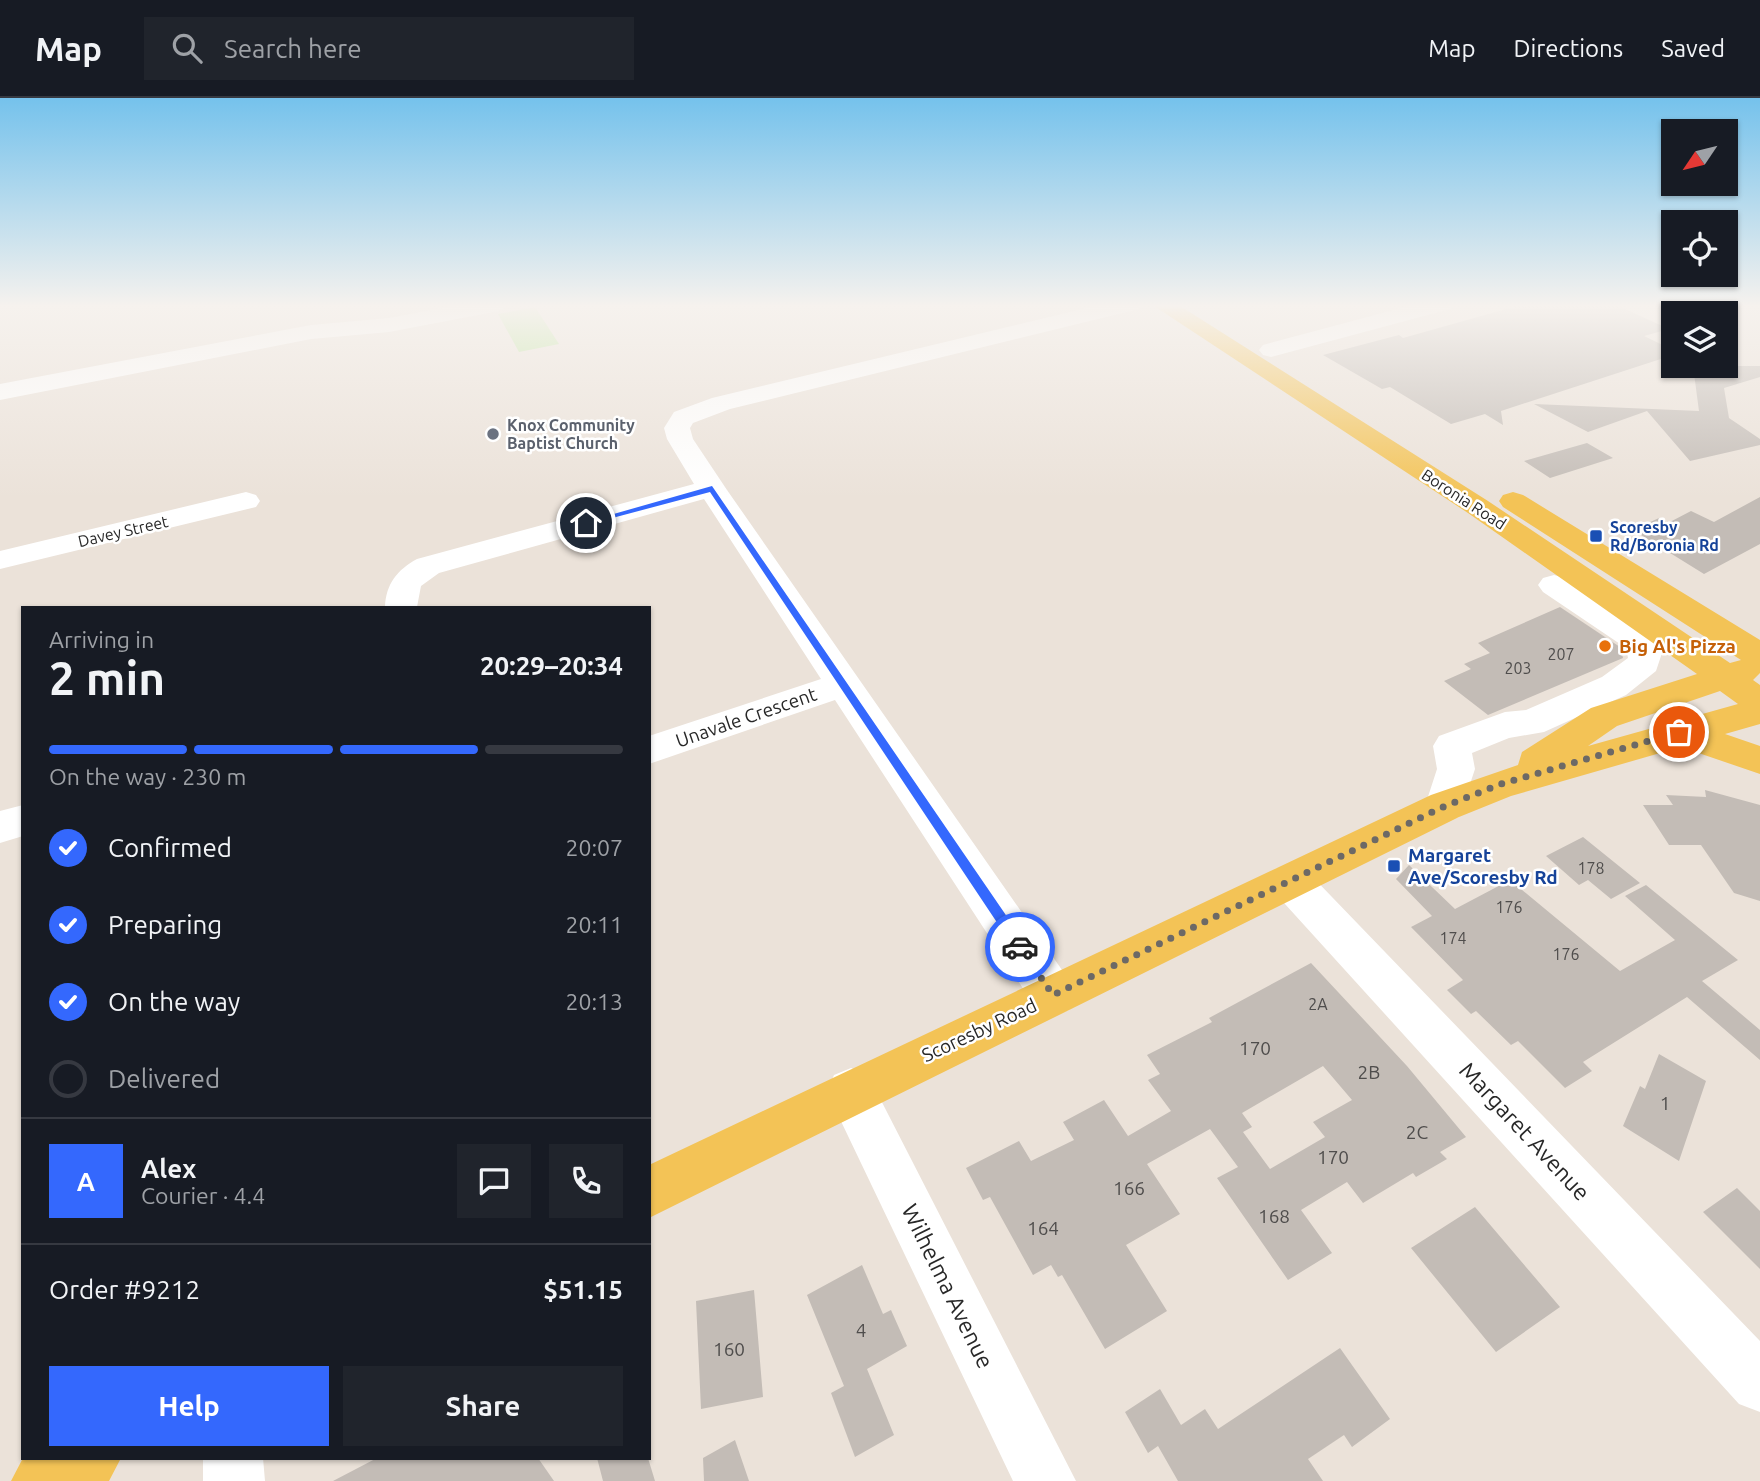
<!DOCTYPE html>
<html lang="en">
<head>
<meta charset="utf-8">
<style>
  body { margin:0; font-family:Ubuntu,sans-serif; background:#20242c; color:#f1f3f6; height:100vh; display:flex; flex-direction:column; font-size:26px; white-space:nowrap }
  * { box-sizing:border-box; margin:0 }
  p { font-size:23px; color:#9ea1a6 }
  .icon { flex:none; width:38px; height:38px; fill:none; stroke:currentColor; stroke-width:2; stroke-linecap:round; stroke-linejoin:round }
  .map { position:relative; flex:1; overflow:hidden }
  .panel { position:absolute; left:21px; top:508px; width:630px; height:854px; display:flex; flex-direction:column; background:#171b24; border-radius:0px; box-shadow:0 2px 5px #0004 }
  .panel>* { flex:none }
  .needle { width:46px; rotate:235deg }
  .tools { position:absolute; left:1661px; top:21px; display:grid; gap:14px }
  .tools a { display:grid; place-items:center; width:77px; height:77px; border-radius:0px; background:#171b24; box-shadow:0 2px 5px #0004; font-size:35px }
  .pin { position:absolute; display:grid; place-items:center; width:60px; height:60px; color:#fff; margin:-30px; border:4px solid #fff; border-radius:50%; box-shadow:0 2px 7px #0007 }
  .courier { position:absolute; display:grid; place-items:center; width:70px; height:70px; margin:-35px; border:5px solid #3468fd; border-radius:50%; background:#fff; color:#222; box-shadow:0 2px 9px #0007 }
  .headline em { font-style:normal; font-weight:700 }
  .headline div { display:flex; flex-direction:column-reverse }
  .headline { display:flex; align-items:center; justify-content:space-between; height:119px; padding:0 28px }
  h1 { font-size:46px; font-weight:700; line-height:52px }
  .bar { display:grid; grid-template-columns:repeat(4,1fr); gap:10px 7px; align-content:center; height:84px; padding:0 28px }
  .bar i { height:9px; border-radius:5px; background:#363941 }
  .bar .active { background:#3468fd }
  .bar p { grid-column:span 4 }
  .line { display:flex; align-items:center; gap:18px; padding:0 28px; border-top:2px solid #363941 }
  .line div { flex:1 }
  .round { display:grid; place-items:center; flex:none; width:74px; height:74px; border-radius:0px; background:#20242c }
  ol { padding:0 28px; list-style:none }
  li { display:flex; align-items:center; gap:21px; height:77px }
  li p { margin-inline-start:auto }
  li .icon { padding:7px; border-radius:50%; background:#3468fd; color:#fff; stroke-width:4 }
  li:last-child { color:#9ea1a6 }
  li i { width:38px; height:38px; border:4px solid #363941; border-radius:50% }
  .button { display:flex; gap:14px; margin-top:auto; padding:14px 28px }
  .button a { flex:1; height:80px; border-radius:0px; background:#3468fd; color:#fff; font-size:28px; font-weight:700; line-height:80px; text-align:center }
  .button a+a { background:#20242c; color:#f1f3f6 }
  header { display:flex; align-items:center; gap:42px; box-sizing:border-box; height:98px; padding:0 35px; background:#171b24; border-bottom:2px solid #363941 }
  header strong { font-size:33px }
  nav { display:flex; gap:38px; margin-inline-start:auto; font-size:24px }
  .search { width:490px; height:63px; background:#20242c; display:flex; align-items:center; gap:18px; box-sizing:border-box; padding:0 24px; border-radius:0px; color:#9ea1a6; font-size:26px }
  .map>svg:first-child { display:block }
</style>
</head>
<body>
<header>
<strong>Map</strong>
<div class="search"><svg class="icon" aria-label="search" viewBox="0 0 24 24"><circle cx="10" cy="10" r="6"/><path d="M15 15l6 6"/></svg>Search here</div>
<nav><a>Map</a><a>Directions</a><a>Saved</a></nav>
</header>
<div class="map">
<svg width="1760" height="1383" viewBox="0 0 1760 1383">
  <rect width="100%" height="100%" fill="#ebe2d9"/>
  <path fill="#b5e494" d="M 535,209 L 559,246 L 519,254 L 498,216 Z"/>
  <path fill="#c3bcb6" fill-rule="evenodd" d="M 1524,206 L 1614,206 L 1669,231 L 1644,238 L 1673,252 L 1673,257 L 1501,313 L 1503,327 L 1485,316 L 1451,326 L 1390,289 L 1382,291 L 1323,257 L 1399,237 L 1403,240 Z
    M 1693,268 L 1760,268 L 1760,279 L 1724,290 L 1729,320 L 1760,341 L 1760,347 L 1690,363 L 1647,313 L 1588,334 L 1534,306 L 1699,313 Z
    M 1587,345 L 1613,360 L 1550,380 L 1524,363 Z
    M 1760,399 L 1760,446 L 1704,476 L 1633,432 L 1659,420 L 1668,425 L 1691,413 L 1714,424 Z
    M 1560,509 L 1620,549 L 1623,560 L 1488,617 L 1444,583 L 1471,571 L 1464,566 L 1490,555 L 1478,545 Z
    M 1705,692 L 1760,707 L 1760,803 L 1734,795 L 1701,747 L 1669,747 L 1643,707 L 1673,707 L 1666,697 L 1706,699 Z
    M 1583,739 L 1640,785 L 1611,801 L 1588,782 L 1579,787 L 1546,758 Z
    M 1409,767 L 1455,811 L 1510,782 L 1620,873 L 1675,842 L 1625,798 L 1646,787 L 1738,862 L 1702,883 L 1760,932 L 1760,962 L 1687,899 L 1583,964 L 1592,973 L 1565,990 L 1518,943 L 1511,947 L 1476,913 L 1471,916 L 1447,892 L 1463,882 L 1411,829 L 1432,818 L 1396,781 Z
    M 1311,865 L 1407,968 L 1466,1039 L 1440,1054 L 1447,1061 L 1416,1079 L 1413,1075 L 1363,1105 L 1347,1084 L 1301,1112 L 1332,1155 L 1288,1182 L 1217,1080 L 1238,1069 L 1210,1031 L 1147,1066 L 1180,1116 L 1126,1147 L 1167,1213 L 1105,1251 L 1062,1177 L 1058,1179 L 1051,1167 L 1033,1177 L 990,1099 L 983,1102 L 966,1070 L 1019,1043 L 1031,1063 L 1074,1042 L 1063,1024 L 1104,1002 L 1128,1038 L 1171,1013 L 1148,982 L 1160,976 L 1147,957 L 1212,924 L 1209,920 ZM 1323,968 L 1352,1002 L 1313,1024 L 1325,1039 L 1270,1071 L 1243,1034 L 1252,1029 L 1242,1015 Z
    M 1659,956 L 1706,983 L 1679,1063 L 1623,1028 L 1640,988 L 1645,991 Z
    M 1737,1090 L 1760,1113 L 1760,1171 L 1703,1114 Z
    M 1475,1109 L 1560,1209 L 1496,1254 L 1411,1150 Z
    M 862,1167 L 883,1216 L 891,1212 L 907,1248 L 867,1271 L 894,1337 L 855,1359 L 831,1295 L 844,1288 L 807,1197 Z
    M 754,1192 L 763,1299 L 701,1311 L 696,1203 Z
    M 1340,1250 L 1390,1321 L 1352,1349 L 1344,1337 L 1308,1361 L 1323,1383 L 1178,1383 L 1158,1348 L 1148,1355 L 1125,1314 L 1160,1291 L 1181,1327 L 1205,1311 L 1218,1331 Z
    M 735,1342 L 749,1383 L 704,1383 L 703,1360 Z
    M 377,1360 L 538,1360 L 554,1383 L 333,1383 Z
    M 597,1360 L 648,1360 L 655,1383 L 603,1383 Z"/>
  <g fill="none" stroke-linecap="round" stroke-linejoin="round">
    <path fill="#fff" fill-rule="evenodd" d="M 464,206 L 510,206 L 499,213 L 389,234 L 311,241 L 0,302 L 0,286 L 311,227 L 389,220 Z
      M 1103,206 L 1142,206 L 1139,211 L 730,311 L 693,325 L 690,330 L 693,341 L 727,392 L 1069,882 L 1076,897 L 1069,912 L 1053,918 L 1037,912 L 835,602 L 649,666 L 649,638 L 821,581 L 704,401 L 439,475 L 421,488 L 417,509 L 385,509 C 386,486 397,472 417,461 L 694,386 L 667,341 L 664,330 L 674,314 L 712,300 Z
      M 1416,206 L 1453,206 L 1450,211 L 1271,259 L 1263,257 L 1259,252 L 1263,247 Z
      M 246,394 L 256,397 L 260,403 L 256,409 L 0,471 L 0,453 Z
      M 1554,477 L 1565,480 L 1650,534 L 1663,552 L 1656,573 L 1626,597 L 1544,634 L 1509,640 L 1472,655 L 1475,671 L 1459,719 L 1445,723 L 1431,719 L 1425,708 L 1437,671 L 1433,648 L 1439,638 L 1505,614 L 1526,612 L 1602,579 L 1628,560 L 1626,550 L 1543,494 L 1538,487 L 1543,480 Z
      M 23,707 L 23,738 L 0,745 L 0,713 Z
      M 1290,766 L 1305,771 L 1760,1243 L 1760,1314 L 1739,1306 L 1275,795 L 1269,783 L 1275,771 Z
      M 851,970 L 868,977 L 1076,1383 L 1013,1383 L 827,994 L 834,977 Z
      M 203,1360 L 263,1360 L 265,1383 L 203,1383 Z"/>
    <path fill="#f3c356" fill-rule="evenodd" d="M 1151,206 L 1177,206 L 1488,403 L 1730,565 L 1741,562 L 1503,409 L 1499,403 L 1503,397 L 1513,394 L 1523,397 L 1760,542 L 1760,575 L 1753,582 L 1760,587 L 1760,626 L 1725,636 L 1760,648 L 1760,676 L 1681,649 L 1511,698 L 1459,719 L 649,1120 L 649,1067 L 1431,697 L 1518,667 L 1522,654 L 1591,610 L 1697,576 L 1468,415 ZM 1720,593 L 1738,606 L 1588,648 L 1617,628 Z
      M 23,1360 L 121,1360 L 109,1383 L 11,1383 Z"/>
  </g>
  <linearGradient id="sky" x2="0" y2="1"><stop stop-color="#75c2ec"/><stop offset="0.52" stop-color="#f6f2ee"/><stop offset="1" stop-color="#f6f2ee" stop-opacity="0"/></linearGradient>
  <rect width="1760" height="400" fill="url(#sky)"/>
  <path fill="#3468fd" d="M 712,388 L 1025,845 L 1025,853 L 1016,853 L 710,394 L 586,427 L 582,425 Z"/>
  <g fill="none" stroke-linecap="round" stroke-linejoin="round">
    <path stroke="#6c6966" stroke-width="7" stroke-dasharray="0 12.6" d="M 1020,849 L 1053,897 L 1445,708 L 1501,686 L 1679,634"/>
  </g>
  <circle fill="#6b7280" stroke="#fff" stroke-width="2.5" cx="493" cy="336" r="7"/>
  <g fill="#1a4fb4" stroke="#fff" stroke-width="2.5">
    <rect x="1589" y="431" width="14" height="14" rx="3.5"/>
    <rect x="1387" y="761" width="14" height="14" rx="3.5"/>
  </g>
  <circle fill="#e8710a" stroke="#fff" stroke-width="2.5" cx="1605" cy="548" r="7"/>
  <g text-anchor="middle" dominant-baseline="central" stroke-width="5" stroke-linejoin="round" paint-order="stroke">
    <g font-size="16" font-weight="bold" fill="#5b616d" stroke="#fff" text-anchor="start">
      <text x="507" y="327">Knox Community<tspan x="507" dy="18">Baptist Church</tspan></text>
    </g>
    <g font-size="16" fill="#282828" stroke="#fff">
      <text transform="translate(1464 401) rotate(33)">Boronia Road</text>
      <text transform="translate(123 433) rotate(-13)">Davey Street</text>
    </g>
    <g font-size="16" font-weight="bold" fill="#164399" stroke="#fff" text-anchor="start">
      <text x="1610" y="429">Scoresby<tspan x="1610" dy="18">Rd/Boronia Rd</tspan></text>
    </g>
    <g font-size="16" fill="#4f4d4c">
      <text x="1561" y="556">207</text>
      <text x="1518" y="570">203</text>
      <text x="1591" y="770">178</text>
      <text x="1509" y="809">176</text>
      <text x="1453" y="840">174</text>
      <text x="1566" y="856">176</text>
      <text x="1318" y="906">2A</text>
    </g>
    <g font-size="19" font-weight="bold" fill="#c56008" stroke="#fff" text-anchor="start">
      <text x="1619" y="548">Big Al's Pizza</text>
    </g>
    <g font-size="19" fill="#282828" stroke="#fff">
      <text transform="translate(746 619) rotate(-19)">Unavale Crescent</text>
      <text transform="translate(979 932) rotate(-25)">Scoresby Road</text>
    </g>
    <g font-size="19" font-weight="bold" fill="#164399" stroke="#fff" text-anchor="start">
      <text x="1408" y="757">Margaret<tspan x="1408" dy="22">Ave/Scoresby Rd</tspan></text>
    </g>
    <g font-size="19" fill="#4f4d4c">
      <text x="1255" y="950">170</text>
      <text x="1369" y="974">2B</text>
      <text x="1665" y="1005">1</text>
      <text x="1417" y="1034">2C</text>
      <text x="1333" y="1059">170</text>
      <text x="1129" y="1090">166</text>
      <text x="1274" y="1118">168</text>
      <text x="1043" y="1130">164</text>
      <text x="861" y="1232">4</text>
      <text x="729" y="1251">160</text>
    </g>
    <g font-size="23" fill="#282828" stroke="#fff">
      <text transform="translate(1525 1033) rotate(47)">Margaret Avenue</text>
      <text transform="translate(948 1188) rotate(64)">Wilhelma Avenue</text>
    </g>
  </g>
</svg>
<div class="tools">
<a><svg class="needle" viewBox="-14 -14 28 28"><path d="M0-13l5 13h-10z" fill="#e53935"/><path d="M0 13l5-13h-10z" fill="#9ea1a6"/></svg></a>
<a><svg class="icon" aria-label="locate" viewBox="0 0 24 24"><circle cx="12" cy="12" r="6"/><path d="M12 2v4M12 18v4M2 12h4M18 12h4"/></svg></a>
<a><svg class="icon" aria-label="layers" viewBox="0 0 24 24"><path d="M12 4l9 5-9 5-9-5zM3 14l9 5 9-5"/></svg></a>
</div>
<div class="pin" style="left:1679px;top:634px;background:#ea580c"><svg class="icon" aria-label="bag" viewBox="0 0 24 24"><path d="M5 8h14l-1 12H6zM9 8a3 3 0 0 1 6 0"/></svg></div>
<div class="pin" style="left:586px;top:425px;background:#1f2937"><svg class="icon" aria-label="home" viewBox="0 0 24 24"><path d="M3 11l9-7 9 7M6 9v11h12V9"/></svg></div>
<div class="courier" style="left:1020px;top:849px"><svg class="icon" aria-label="car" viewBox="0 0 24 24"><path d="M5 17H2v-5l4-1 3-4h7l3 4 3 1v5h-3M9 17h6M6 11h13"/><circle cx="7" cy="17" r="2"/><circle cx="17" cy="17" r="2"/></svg></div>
<section class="panel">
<div class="headline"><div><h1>2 min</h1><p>Arriving in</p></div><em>20:29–20:34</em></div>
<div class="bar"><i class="active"></i><i class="active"></i><i class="active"></i><i></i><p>On the way · 230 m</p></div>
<ol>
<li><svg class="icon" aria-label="check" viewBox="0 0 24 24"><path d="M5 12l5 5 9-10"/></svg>Confirmed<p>20:07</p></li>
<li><svg class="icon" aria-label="check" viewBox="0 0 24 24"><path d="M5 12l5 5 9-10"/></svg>Preparing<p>20:11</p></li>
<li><svg class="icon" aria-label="check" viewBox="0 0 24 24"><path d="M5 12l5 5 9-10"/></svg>On the way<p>20:13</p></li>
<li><i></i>Delivered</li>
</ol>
<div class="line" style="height:126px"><b class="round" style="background:#3468fd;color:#fff">A</b><div><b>Alex</b><p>Courier · 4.4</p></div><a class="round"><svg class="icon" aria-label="chat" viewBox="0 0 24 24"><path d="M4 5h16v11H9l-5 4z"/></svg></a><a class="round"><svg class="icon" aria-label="phone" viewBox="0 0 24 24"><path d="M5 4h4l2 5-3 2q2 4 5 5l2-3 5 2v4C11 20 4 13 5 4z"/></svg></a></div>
<div class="line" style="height:91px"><div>Order #9212</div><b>$51.15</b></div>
<div class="button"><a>Help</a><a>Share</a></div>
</section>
</div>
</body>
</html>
